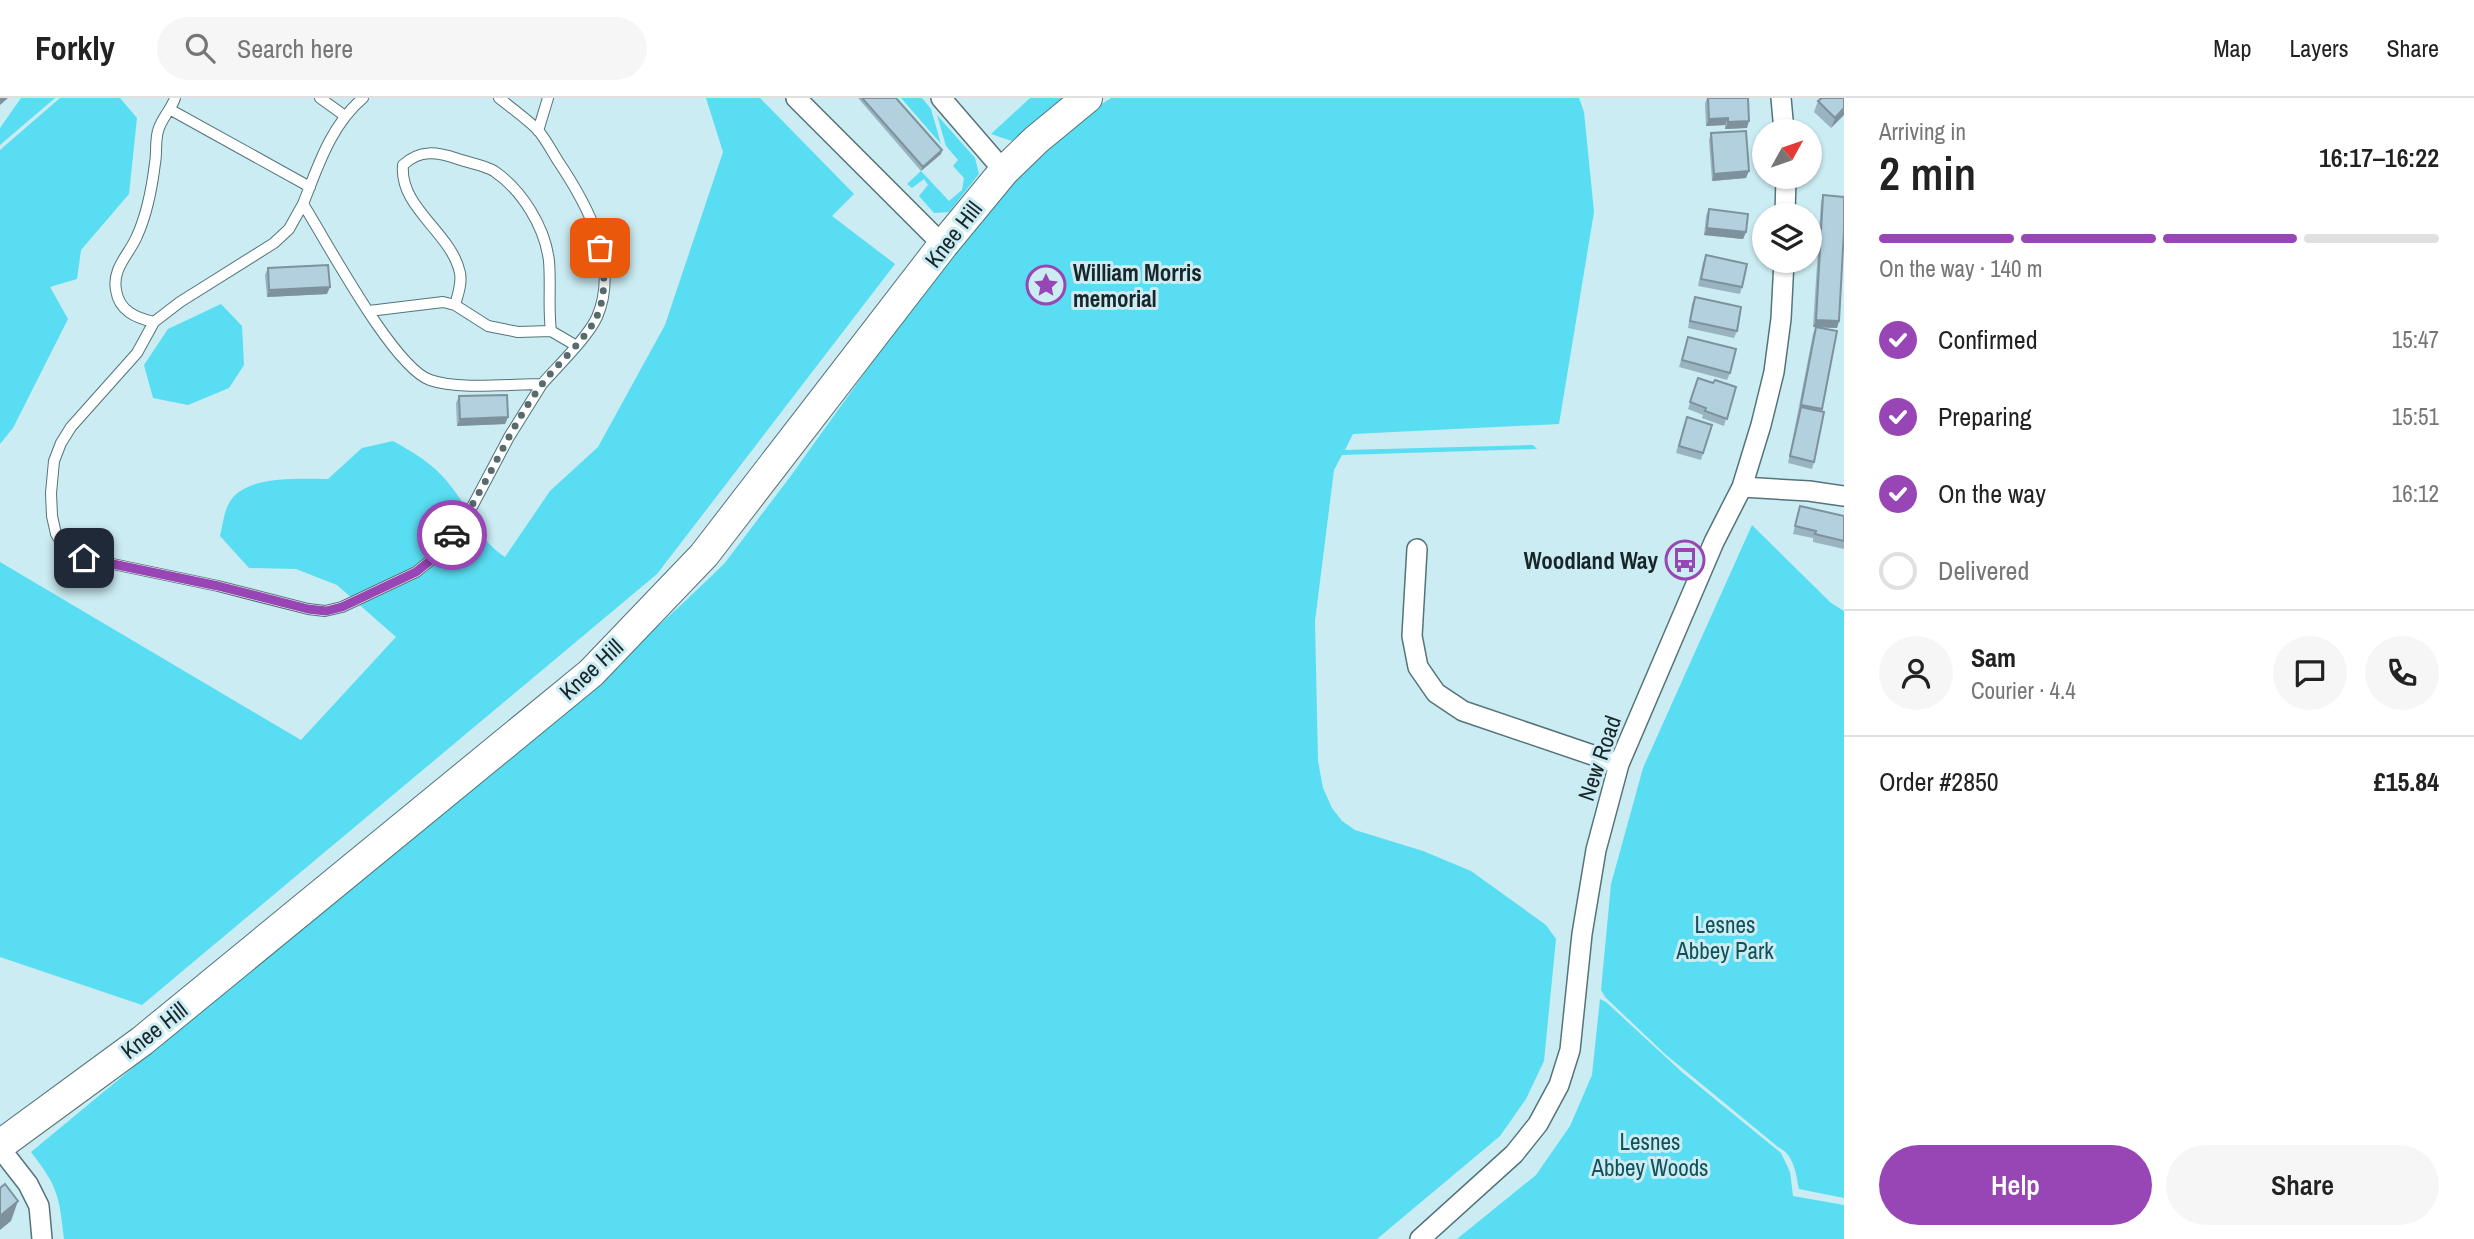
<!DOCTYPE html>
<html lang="en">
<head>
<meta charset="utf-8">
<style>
  body { margin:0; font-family:"Archivo Narrow",sans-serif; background:#f6f6f6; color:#222; height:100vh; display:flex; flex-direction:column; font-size:26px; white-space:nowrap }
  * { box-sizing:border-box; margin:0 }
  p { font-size:23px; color:#767676 }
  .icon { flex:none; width:38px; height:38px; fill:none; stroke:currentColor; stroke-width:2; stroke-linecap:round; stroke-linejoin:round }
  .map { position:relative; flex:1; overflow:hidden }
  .details { display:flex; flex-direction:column; background:#fff; width:630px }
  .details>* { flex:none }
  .needle { width:46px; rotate:50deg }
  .buttons { position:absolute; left:1752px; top:21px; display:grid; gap:14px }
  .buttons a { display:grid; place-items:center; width:70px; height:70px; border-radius:50%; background:#fff; box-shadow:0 2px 5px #0004; font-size:35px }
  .pin { position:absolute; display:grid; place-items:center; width:60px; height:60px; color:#fff; margin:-30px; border-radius:14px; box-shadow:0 4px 10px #0006 }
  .courier { position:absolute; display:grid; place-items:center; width:70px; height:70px; margin:-35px; border:5px solid #9846b5; border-radius:50%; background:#fff; color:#222; box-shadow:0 2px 9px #0007 }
  .head em { font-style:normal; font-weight:600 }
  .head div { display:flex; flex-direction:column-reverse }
  .head { display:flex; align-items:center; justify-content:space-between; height:119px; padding:0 35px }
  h1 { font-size:46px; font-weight:600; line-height:52px }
  .bar { display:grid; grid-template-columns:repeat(4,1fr); gap:10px 7px; align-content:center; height:84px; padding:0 35px }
  .bar i { height:9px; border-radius:5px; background:#e0e0e0 }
  .bar .on { background:#9846b5 }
  .bar p { grid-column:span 4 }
  .line { display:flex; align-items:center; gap:18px; padding:0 35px; border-top:2px solid #e0e0e0 }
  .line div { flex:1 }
  .round { display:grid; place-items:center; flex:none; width:74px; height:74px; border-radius:37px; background:#f6f6f6 }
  ol { padding:0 35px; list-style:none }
  li { display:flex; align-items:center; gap:21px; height:77px }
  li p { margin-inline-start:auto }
  li .icon { padding:7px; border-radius:50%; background:#9846b5; color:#fff; stroke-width:4 }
  li:last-child { color:#767676 }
  li i { width:38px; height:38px; border:4px solid #e0e0e0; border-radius:50% }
  .action { display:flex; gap:14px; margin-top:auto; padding:14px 35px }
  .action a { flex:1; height:80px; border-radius:42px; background:#9846b5; color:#fff; font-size:28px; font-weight:600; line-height:80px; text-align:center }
  .action a+a { background:#f6f6f6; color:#222 }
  header { display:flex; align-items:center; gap:42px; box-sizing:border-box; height:98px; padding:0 35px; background:#fff; border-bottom:2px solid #e0e0e0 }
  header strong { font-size:33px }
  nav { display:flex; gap:38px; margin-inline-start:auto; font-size:24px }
  .search { width:490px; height:63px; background:#f6f6f6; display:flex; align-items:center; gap:18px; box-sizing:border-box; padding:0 24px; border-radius:38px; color:#767676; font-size:26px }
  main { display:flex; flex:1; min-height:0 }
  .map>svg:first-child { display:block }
</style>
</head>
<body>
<header>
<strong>Forkly</strong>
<div class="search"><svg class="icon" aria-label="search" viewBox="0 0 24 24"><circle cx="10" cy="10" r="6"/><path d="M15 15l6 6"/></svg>Search here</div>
<nav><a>Map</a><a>Layers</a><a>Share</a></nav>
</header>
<main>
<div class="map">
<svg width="1844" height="1141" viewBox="0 0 1844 1141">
  <rect width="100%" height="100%" fill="#caecf2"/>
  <path fill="#59ddf2" d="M 21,0 L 55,0 L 0,47 L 0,30 Z
    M 60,0 L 120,0 L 137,20 L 129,96 L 81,152 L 77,181 L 50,189 L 68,221 L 13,330 L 0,346 L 0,52 Z
    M 706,0 L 760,0 L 854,96 L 832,118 L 895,166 L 657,476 L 142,907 L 0,859 L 0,464 L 301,642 L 396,539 L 337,487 L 296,471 L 249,470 L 220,438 C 223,427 224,411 231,402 C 248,377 301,381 328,381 L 362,350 L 393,343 C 420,358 438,369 456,395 C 475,421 477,440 505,459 L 550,393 L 598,349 L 665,227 L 723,54 Z
    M 901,0 L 922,0 L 931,11 L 941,46 Z
    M 1030,0 L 1063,0 L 1012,43 L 991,36 Z
    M 1111,0 L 1579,0 L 1584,14 L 1594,114 L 1559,326 L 1353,336 L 1345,352 L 1533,347 L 1537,351 L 1342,357 L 1334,372 L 1315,523 L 1318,663 L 1323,690 L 1332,710 L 1342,723 L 1355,732 L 1423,753 L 1471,773 L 1546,827 L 1556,841 L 1544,963 L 1526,1001 L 1500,1038 L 1377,1141 L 64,1141 C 59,1097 58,1089 31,1054 L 563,614 L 681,507 L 724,466 L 790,379 L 927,188 L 1011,84 L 1077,22 Z
    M 937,17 L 975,60 L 979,76 L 949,114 L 934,115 L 919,98 L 928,87 L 924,81 L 912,90 L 907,86 L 921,73 L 949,103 L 962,92 L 964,80 L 953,68 L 958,62 L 946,48 Z
    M 221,206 L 242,228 L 244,267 L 229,290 L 188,307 L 153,300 L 144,267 L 168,231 Z
    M 1752,427 L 1831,505 L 1844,513 L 1844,1100 L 1799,1091 C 1796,1076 1794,1056 1778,1049 L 1665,956 L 1605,899 L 1601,892 L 1611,786 L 1643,670 Z
    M 1600,901 L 1606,904 L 1683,975 L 1781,1055 L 1790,1074 L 1793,1098 L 1844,1107 L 1844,1141 L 1457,1141 L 1536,1077 L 1570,1028 L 1592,977 Z"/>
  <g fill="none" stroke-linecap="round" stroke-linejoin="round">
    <defs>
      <path id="service" d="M 320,0 L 345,18
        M 363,0 C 331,27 318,68 303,106 C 327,144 393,269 430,282 C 458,292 511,286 542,286 C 557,269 588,239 597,219 C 620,166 587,106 558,63 C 551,52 545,40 537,31 C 525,20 512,10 499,0
        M 171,12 L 310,89
        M 538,33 L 548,0
        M 303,106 L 289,131 L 274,145 L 180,204 L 154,224 L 137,255 L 71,329 L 61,345 L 54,363 L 51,395 L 52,418 L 56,436 L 65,450 L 84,460 L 218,488 L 308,511 L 325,513 L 342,509 L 416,474 L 436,458 L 472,409 L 509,339 L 542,286
        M 455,207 L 488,228 L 518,234 L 551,233
        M 369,213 L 443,204 L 455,207 C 458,196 462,186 460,175 C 452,135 399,110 403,67 C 420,51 437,54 458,61 C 469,65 484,67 494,73 C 522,92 545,129 549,163 C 551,187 548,210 551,233 L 575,247
        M 154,224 C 136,220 119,213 116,192 C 112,170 129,157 137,138 C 147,116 152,90 155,65 C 157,55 155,43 158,33 C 161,21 171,12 175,0"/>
      <path id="minor" d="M 796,0 L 943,147
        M 941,0 L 1004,73
        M 1781,0 L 1784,33
        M 1785,117 L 1786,79
        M 1742,389 L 1809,393 L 1844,398
        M 1417,451 L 1412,538 L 1418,569 L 1436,595 L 1463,613 L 1619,666
        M 0,1050 L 28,1086 L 39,1108 L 42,1141
        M 1420,1141 L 1514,1056 L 1538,1026 L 1559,987 L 1570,952 L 1582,836 L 1596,752 L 1619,666 L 1714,444 L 1742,389 L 1761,327 L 1774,274 L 1781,221 L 1784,163"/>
      <path id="primary" d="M 0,1047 L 142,943 L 591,575 L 704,457 L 943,147 L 1004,73 L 1036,42 L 1087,0"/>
    </defs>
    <use href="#service" stroke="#547479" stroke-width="12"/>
    <use href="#minor" stroke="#547479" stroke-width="22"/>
    <use href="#primary" stroke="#547479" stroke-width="32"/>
    <use href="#service" stroke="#fff" stroke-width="10"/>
    <use href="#minor" stroke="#fff" stroke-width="19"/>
    <use href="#primary" stroke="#fff" stroke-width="30"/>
  </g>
  <path fill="#9ab3c0" d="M 858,0 L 896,0 L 942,52 L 941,56 L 921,73 Z
    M 1707,0 L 1747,30 L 1725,31 L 1725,27 L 1706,28 L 1705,6 Z
    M 1819,0 L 1844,0 L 1831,30 L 1814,14 L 1818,3 L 1820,2 Z
    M 1711,35 L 1746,80 L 1712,83 L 1709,42 Z
    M 1823,97 L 1839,223 L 1837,230 L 1813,229 L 1821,104 Z
    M 1709,111 L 1746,134 L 1743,141 L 1704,137 L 1706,118 Z
    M 1706,157 L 1742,189 L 1740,196 L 1698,188 L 1703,164 Z
    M 268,170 L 327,196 L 267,199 L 265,177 Z
    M 1695,199 L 1737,233 L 1734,240 L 1688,230 L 1692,206 Z
    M 1816,229 L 1837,233 L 1822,313 L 1814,364 L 1812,371 L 1788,365 L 1813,236 Z
    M 1688,239 L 1730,275 L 1727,282 L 1679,269 Z
    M 1698,280 L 1713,285 L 1736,289 L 1724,328 L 1702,320 L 1703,317 L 1688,311 Z
    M 459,298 L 508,319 L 505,326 L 457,328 L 456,305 Z
    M 1684,326 L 1712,327 L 1701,362 L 1676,355 Z
    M 1800,408 L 1844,418 L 1844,451 L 1813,444 L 1813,440 L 1793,436 Z"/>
  <path fill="#7d929c" d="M 0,0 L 8,0 L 0,7 Z
    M 1844,10 L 1844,17 L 1831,30 L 1835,20 Z
    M 1728,20 L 1725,27 L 1706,28 L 1709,21 Z
    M 1749,23 L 1747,30 L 1725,31 L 1728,24 Z
    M 942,52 L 941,56 L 921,73 L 923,69 Z
    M 1749,73 L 1746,80 L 1712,83 L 1714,76 Z
    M 1707,130 L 1746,134 L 1743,141 L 1704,137 Z
    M 330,189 L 327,196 L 267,199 L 269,192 Z
    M 1816,222 L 1839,223 L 1837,230 L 1813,229 Z
    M 508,319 L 505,326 L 457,328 L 460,321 Z
    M 18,1103 L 11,1123 L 0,1132 L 0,1118 Z"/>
  <path fill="#b3d0df" stroke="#7d929c" stroke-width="2" d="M 862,0 L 896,0 L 942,52 L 923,69 Z
    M 1708,0 L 1748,0 L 1749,23 L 1728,24 L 1728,20 L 1709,21 Z
    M 1822,0 L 1844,0 L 1844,10 L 1835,20 L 1818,3 Z
    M 1746,33 L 1749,73 L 1714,76 L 1711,35 Z
    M 1823,97 L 1844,99 L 1844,132 L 1839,223 L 1816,222 Z
    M 1709,111 L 1748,116 L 1746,134 L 1707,130 Z
    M 1706,157 L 1747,166 L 1742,189 L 1701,181 Z
    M 328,167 L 330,189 L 269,192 L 268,170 Z
    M 1695,199 L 1741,209 L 1737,233 L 1690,223 Z
    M 1816,229 L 1837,233 L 1822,311 L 1801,307 Z
    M 1688,239 L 1736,251 L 1730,275 L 1682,262 Z
    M 1698,280 L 1713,285 L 1715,282 L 1736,289 L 1727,321 L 1705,313 L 1706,310 L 1690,304 Z
    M 507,297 L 508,319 L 460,321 L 459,298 Z
    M 1801,309 L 1824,314 L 1814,364 L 1790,358 Z
    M 1687,319 L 1712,327 L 1703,355 L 1679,348 Z
    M 1800,408 L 1844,418 L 1844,443 L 1815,436 L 1816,433 L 1795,428 Z
    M 5,1086 L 18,1103 L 0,1118 L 0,1090 Z"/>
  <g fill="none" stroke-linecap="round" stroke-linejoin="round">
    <path stroke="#576b6f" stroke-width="7" stroke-dasharray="0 12.6" d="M 452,437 C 488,389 507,332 543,285 C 557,266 588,239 597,218 C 606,197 605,172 600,150"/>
    <path stroke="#9846b5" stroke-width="9" d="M 84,460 L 218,488 L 308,511 L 326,513 L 342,509 L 416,474 L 436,458 L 452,437"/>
  </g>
  <defs>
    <symbol id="sight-ring" viewBox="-11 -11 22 22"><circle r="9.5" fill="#caecf2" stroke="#9846b5" stroke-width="1.5"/><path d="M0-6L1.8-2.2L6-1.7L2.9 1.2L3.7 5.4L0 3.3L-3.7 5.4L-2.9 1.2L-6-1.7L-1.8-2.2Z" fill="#9846b5"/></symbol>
    <symbol id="bus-ring" viewBox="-11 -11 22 22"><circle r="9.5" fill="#caecf2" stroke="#9846b5" stroke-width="1.5"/><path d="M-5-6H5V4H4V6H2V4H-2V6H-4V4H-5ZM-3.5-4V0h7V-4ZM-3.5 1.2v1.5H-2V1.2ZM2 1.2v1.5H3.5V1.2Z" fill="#9846b5"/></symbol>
  </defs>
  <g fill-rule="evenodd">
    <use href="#sight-ring" x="1024" y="165" width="44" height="44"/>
    <use href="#bus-ring" x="1663" y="440" width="44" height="44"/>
  </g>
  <g text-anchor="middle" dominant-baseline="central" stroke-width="6" stroke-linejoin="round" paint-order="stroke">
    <g font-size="23" fill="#192629" stroke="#caecf2">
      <text transform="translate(953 136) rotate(-52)">Knee Hill</text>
      <text transform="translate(591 571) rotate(-43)">Knee Hill</text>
      <text transform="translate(1599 660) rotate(-71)">New Road</text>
      <text transform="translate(154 932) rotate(-38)">Knee Hill</text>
    </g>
    <g font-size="23" font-weight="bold" fill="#192629" stroke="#caecf2" text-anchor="start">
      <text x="1073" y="174">William Morris<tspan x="1073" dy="26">memorial</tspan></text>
      <text x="1658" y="462" text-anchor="end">Woodland Way</text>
    </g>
    <g font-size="23" fill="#12515a" stroke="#caecf2">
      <text x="1725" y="826">Lesnes<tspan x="1725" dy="26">Abbey Park</tspan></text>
      <text x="1650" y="1043">Lesnes<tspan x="1650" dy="26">Abbey Woods</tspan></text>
    </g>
  </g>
</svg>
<div class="buttons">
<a><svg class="needle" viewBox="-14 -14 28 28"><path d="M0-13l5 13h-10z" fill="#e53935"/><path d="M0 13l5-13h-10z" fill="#767676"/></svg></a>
<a><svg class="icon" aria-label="layers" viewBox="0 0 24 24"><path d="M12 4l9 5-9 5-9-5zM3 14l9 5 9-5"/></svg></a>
</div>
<div class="pin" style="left:600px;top:150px;background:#ea580c"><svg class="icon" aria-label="bag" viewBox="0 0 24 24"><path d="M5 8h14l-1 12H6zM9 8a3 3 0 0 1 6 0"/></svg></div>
<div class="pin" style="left:84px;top:460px;background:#1f2937"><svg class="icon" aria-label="home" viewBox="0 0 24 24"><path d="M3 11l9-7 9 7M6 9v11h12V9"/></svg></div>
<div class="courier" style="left:452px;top:437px"><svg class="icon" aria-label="car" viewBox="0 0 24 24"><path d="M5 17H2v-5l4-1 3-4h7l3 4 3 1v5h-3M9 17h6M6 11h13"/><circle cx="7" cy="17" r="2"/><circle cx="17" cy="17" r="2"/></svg></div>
</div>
<section class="details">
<div class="head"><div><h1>2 min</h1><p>Arriving in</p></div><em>16:17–16:22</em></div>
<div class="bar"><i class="on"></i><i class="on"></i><i class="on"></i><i></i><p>On the way · 140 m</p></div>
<ol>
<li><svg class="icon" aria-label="check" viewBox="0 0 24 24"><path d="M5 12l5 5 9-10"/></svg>Confirmed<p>15:47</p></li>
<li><svg class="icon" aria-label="check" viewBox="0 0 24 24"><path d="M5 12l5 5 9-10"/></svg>Preparing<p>15:51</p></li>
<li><svg class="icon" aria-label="check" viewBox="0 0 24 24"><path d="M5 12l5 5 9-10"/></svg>On the way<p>16:12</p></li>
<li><i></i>Delivered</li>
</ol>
<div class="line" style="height:126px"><a class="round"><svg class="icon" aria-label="person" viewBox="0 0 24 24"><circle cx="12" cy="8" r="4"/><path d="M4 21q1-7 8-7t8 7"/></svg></a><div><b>Sam</b><p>Courier · 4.4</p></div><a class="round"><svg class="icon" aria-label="chat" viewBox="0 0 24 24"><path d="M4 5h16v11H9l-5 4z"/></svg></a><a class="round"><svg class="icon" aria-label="phone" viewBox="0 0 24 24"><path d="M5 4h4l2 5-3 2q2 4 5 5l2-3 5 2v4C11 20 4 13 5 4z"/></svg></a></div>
<div class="line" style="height:91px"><div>Order #2850</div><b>£15.84</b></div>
<div class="action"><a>Help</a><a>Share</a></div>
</section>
</main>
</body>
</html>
